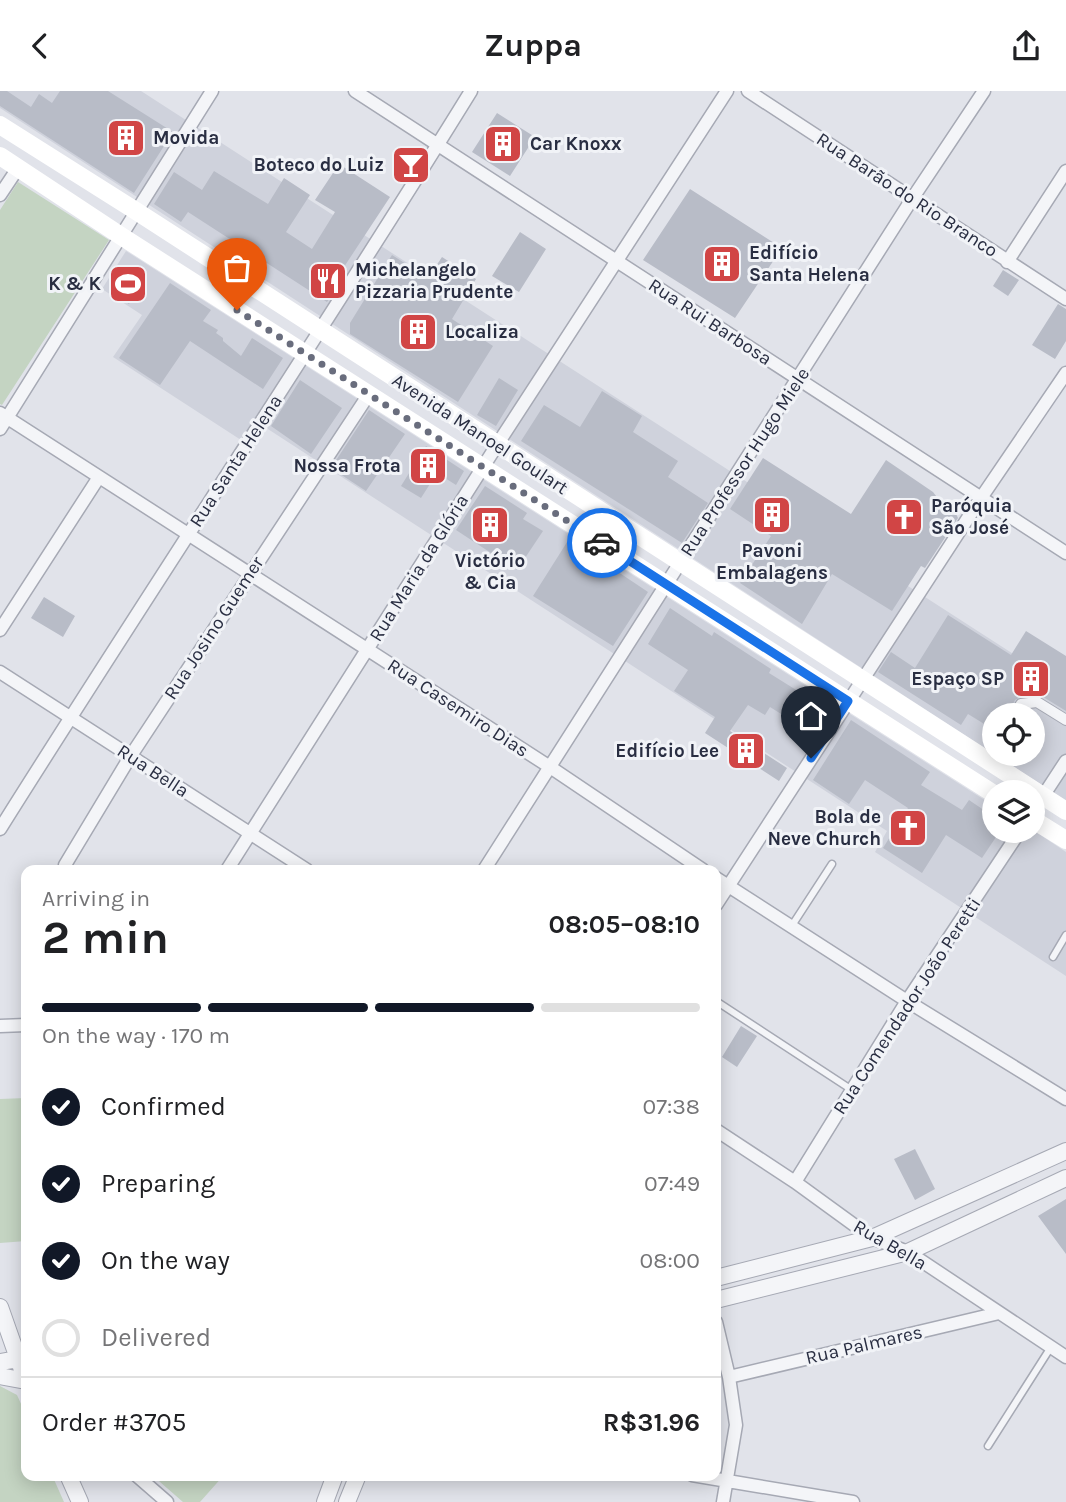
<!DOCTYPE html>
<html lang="en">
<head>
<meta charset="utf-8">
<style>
  body { margin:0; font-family:Karla,sans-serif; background:#f2f2f2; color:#202124; height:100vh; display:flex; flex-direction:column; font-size:26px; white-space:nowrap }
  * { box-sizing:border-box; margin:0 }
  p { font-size:23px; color:#757577 }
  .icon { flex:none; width:38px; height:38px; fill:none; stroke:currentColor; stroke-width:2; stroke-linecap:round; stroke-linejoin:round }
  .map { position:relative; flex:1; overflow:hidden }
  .side { position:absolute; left:21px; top:774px; width:700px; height:616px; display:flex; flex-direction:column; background:#fff; border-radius:14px; box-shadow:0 4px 18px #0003 }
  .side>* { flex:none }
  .fabs { position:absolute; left:982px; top:612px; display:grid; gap:14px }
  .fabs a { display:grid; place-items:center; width:63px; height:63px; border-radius:50%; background:#fff; box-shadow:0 4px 18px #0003; font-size:35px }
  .pin { position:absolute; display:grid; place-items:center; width:60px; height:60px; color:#fff; margin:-72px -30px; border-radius:50% 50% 50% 0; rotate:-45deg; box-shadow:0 0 7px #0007 }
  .pin .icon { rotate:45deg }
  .courier { position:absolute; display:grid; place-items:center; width:70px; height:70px; margin:-35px; border:5px solid #1a73e8; border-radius:50%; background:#fff; color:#222; box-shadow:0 2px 9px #0007 }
  .head em { font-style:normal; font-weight:700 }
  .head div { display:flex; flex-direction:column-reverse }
  .head { display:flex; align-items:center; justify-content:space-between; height:119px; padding:0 21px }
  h1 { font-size:46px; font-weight:700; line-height:52px }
  .bar { display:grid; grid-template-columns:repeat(4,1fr); gap:10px 7px; align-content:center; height:84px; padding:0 21px }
  .bar i { height:9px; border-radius:5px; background:#e0e0e0 }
  .bar .current { background:#111827 }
  .bar p { grid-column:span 4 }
  .line { display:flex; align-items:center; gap:18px; padding:0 21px; border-top:2px solid #e0e0e0 }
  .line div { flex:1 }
  ol { padding:0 21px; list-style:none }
  li { display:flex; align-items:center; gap:21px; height:77px }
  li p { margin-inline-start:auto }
  li .icon { padding:7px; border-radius:50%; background:#111827; color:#fff; stroke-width:4 }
  li:last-child { color:#757577 }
  li i { width:38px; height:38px; border:4px solid #e0e0e0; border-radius:50% }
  header { display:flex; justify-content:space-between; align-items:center; height:91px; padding:0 21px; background:#fff; font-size:32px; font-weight:700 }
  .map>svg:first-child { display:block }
</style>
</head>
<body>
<header><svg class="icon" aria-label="back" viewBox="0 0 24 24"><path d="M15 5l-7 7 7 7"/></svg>Zuppa<svg class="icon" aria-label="share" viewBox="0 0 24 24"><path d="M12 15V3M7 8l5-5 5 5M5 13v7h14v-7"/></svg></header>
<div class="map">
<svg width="1066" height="1411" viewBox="0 0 1066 1411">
  <rect width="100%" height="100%" fill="#e1e3ea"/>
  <path fill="#cfd2dc" d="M 0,0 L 141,0 L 1066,597 L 1066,710 L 995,663 L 1032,663 L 1032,625 L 994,625 L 994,663 L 0,17 Z
    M 126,160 L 994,715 L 994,740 L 1033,739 L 1066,761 L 1066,885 L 875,761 L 887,740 L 254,329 L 241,349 L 113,266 L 142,224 L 102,198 Z"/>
  <path fill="#c4d4c2" d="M 18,91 L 109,149 L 2,314 L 0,313 L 0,119 Z
    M 26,1007 L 26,1150 L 0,1152 L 0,1008 Z
    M 0,1295 L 17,1304 L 26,1324 L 26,1384 L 52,1384 L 64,1411 L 0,1411 Z
    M 152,1384 L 224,1384 L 200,1411 L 183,1411 Z"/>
  <path fill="#b8bcc7" d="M 0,0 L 7,0 L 31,16 L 39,3 L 52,12 L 60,0 L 108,0 L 173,41 L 134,102 L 0,15 Z
    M 497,22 L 535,46 L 510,85 L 472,61 Z
    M 339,73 L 390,106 L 342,179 L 347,181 L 327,211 L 188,121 L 181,131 L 154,113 L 174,81 L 202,99 L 214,80 L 268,113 L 284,87 L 310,104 L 286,141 L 312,158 L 335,121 L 315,109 Z
    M 690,98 L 782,157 L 735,227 L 643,169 Z
    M 520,141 L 546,158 L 519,201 L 492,185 Z
    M 392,164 L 428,187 L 442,166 L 476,188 L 452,228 L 493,255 L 458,311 L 350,243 L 350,232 Z
    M 128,174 L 146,185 L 129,213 L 111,201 Z
    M 1003,179 L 1019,189 L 1008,205 L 993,195 Z
    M 170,192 L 211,219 L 203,230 L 218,239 L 216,242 L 223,247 L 223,250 L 241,265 L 252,247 L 283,267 L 263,298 L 190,250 L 160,294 L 119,267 Z
    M 1058,213 L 1066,218 L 1066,250 L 1055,268 L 1032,254 Z
    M 499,287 L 518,299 L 496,335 L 477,324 Z
    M 300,289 L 342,317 L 311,363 L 271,335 Z
    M 602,300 L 642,325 L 633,341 L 678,370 L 668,386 L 708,412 L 682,452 L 521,350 L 544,314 L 580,336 Z
    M 369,319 L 405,343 L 366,400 L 331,377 Z
    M 426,355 L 464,380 L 456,394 L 437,382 L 421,407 L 401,395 Z
    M 763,367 L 851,423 L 886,369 L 933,401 L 940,410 L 950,410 L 958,427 L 925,477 L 921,475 L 892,520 L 832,483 L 802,533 L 740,492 L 771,445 L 730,418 Z
    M 485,395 L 527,422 L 523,428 L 543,440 L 517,479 L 456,439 Z
    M 569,448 L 648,501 L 613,555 L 533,505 Z
    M 44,506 L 75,525 L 63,546 L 31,527 Z
    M 670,517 L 712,545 L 714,541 L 771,578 L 769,582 L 817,612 L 814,616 L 824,622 L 808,646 L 791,634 L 794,631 L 770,616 L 765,624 L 748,614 L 730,640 L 787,677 L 779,690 L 705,642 L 715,626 L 674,600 L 688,579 L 648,553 Z
    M 948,524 L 1011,564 L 1026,540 L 1066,565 L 1066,620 L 1040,604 L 1020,606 L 1015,609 L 1007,625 L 994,625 L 994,639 L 968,623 L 961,634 L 878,581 L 891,561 L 915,577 Z
    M 851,629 L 930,681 L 921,694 L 962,719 L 969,709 L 994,726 L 994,740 L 1000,740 L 982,767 L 946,744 L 922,782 L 883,757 L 908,717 L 865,689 L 849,713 L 813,689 Z
    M 741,935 L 757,945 L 737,976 L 722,966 Z
    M 915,1058 L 935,1098 L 915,1109 L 894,1068 Z
    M 1066,1108 L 1066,1163 L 1038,1125 Z"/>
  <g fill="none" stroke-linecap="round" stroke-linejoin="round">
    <defs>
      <path id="service" d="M 791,836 L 832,773
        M 1053,866 L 1066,844
        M 716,910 L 852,999
        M 988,1355 L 1051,1256"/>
      <path id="pedestrian" d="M 1014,625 L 1021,613 L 1037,611 L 1066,629
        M 986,668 L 994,655"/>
      <path id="minor" d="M 355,0 L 1066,462
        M 748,0 L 1066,208
        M 0,104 L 18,77
        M 1007,171 L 1066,80
        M 0,322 L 550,676 L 703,779
        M 0,338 L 212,0
        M 0,539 L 99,386
        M 0,581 L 307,779
        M 1032,722 L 1066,670
        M 0,738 C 155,491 318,248 471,0
        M 65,774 L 130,666 L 369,303
        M 227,779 L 497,354 L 727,0
        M 484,779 L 912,108 L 984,0
        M 716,787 L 907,910 L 1066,1008
        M 716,814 L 981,407 L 1066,282
        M 0,935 L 26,934
        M 716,1039 L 795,1091 L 872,1147 L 908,1161 L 1066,1266
        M 795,1091 L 907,910 L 1020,740
        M 716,1231 L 729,1286 L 736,1334 L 723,1411
        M 729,1286 L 999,1222
        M 136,1384 L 167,1411
        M 692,1384 L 853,1411"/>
      <path id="tertiary" d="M 716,1187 L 872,1147 L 1066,1060
        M 716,1209 L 908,1161 L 1066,1087
        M 0,1216 L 26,1290 L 0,1285
        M 0,1271 L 18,1268
        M 68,1384 L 80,1411
        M 325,1411 L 335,1384
        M 347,1411 L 358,1384"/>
    </defs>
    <use href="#service" stroke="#a6a9b4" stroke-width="9"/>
    <use href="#pedestrian" stroke="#a6a9b4" stroke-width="12"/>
    <use href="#minor" stroke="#a6a9b4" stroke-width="15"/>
    <use href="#tertiary" stroke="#a6a9b4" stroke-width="18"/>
    <use href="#service" stroke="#f4f5f8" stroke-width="6"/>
    <use href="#pedestrian" stroke="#f4f5f8" stroke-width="10"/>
    <use href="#minor" stroke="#f4f5f8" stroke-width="12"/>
    <use href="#tertiary" stroke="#f4f5f8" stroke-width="16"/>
    <path stroke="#fff" stroke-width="18" d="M 0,34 L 136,120 L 1066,720
      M 0,65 L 121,145 L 994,703
      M 1032,728 L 1066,749"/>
  </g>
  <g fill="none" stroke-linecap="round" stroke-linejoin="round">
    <path stroke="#696d7d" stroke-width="7" stroke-dasharray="0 12.6" d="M 237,219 L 602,452"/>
    <path stroke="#1a73e8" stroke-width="9" d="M 602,452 L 848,610 L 811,667"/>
  </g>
  <defs>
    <symbol id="building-square" viewBox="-11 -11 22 22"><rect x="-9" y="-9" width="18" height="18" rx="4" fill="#d14545" stroke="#f1f3f7"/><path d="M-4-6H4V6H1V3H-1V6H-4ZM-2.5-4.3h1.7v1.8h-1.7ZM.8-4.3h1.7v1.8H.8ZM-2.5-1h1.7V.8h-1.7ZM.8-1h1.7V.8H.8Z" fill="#fff"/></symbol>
    <symbol id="bar-square" viewBox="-11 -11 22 22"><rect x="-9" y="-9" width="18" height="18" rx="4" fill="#d14545" stroke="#f1f3f7"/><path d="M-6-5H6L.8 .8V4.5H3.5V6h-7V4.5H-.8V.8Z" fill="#fff"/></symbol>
    <symbol id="restaurant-square" viewBox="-11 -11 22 22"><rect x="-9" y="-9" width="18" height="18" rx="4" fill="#d14545" stroke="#f1f3f7"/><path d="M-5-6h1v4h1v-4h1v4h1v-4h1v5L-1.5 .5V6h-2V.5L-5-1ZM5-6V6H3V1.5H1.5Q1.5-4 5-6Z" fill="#fff"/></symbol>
    <symbol id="stadium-square" viewBox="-11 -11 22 22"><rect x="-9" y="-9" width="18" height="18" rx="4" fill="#d14545" stroke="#f1f3f7"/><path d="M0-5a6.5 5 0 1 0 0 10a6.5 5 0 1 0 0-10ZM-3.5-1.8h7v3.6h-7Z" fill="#fff"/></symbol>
    <symbol id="church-square" viewBox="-11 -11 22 22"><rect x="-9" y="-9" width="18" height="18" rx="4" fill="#d14545" stroke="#f1f3f7"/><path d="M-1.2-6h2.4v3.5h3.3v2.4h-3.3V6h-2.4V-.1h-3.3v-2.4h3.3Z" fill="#fff"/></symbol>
  </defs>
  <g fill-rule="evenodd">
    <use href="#building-square" x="104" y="25" width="44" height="44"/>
    <use href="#building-square" x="481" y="31" width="44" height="44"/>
    <use href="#bar-square" x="389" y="52" width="44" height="44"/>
    <use href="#building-square" x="700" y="151" width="44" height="44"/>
    <use href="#restaurant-square" x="306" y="168" width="44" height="44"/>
    <use href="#stadium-square" x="106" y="171" width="44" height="44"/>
    <use href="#building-square" x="396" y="219" width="44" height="44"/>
    <use href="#building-square" x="406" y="353" width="44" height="44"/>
    <use href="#building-square" x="750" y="402" width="44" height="44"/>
    <use href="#church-square" x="882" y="404" width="44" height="44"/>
    <use href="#building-square" x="468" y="412" width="44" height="44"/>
    <use href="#building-square" x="1009" y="566" width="44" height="44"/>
    <use href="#building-square" x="724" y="638" width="44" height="44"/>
    <use href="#church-square" x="886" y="715" width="44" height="44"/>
  </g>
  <g text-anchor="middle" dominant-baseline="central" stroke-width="6" stroke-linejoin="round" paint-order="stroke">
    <g font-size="19" font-weight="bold" fill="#292e42" stroke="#f1f3f7" text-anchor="start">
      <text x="153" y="47">Movida</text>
      <text x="530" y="53">Car Knoxx</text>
      <text x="384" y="74" text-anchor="end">Boteco do Luiz</text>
      <text x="749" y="162">Edifício<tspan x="749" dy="22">Santa Helena</tspan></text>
      <text x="355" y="179">Michelangelo<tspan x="355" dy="22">Pizzaria Prudente</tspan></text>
      <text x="101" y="193" text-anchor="end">K &amp; K</text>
      <text x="445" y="241">Localiza</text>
      <text x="401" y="375" text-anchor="end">Nossa Frota</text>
      <text x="931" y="415">Paróquia<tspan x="931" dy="22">São José</tspan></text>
      <text x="772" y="460" text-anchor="middle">Pavoni<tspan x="772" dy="22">Embalagens</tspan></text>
      <text x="490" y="470" text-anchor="middle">Victório<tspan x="490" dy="22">&amp; Cia</tspan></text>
      <text x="1004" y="588" text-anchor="end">Espaço SP</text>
      <text x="719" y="660" text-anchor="end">Edifício Lee</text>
      <text x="881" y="726" text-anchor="end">Bola de<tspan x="881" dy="22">Neve Church</tspan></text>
    </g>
    <g font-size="19" fill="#292e42" stroke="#f1f3f7">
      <text transform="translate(907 104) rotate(33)">Rua Barão do Rio Branco</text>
      <text transform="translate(710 231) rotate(33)">Rua Rui Barbosa</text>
      <text transform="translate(480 343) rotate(33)">Avenida Manoel Goulart</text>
      <text transform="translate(236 370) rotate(-57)">Rua Santa Helena</text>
      <text transform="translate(745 371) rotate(-57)">Rua Professor Hugo Miele</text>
      <text transform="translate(419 477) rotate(-58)">Rua Maria da Glória</text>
      <text transform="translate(214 537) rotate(-57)">Rua Josino Guemer</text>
      <text transform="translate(458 617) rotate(33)">Rua Casemiro Dias</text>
      <text transform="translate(153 680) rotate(33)">Rua Bella</text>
      <text transform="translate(907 915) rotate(-57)">Rua Comendador João Peretti</text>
      <text transform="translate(890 1154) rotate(30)">Rua Bella</text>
      <text transform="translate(864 1254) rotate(-13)">Rua Palmares</text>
    </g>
  </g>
</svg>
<div class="fabs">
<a><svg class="icon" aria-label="locate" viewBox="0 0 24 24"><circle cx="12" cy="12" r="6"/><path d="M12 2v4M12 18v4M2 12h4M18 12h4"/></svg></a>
<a><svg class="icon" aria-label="layers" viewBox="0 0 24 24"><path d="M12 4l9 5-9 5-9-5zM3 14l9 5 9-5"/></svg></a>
</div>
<div class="pin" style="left:237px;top:219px;background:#ea580c"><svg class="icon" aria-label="bag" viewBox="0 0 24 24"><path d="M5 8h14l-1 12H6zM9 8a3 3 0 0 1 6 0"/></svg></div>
<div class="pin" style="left:811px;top:667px;background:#1f2937"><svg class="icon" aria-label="home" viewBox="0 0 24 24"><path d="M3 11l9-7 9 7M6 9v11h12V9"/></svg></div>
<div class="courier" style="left:602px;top:452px"><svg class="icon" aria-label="car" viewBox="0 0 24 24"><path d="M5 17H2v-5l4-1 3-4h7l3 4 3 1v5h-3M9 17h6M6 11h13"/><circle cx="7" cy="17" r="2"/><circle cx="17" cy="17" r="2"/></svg></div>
<section class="side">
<div class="head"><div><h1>2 min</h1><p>Arriving in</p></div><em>08:05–08:10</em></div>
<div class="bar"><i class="current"></i><i class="current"></i><i class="current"></i><i></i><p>On the way · 170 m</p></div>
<ol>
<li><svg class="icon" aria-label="check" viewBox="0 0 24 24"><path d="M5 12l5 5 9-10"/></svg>Confirmed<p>07:38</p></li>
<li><svg class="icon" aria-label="check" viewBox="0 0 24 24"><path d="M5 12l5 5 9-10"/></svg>Preparing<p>07:49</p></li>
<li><svg class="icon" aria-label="check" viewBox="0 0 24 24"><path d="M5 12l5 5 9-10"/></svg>On the way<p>08:00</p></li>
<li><i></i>Delivered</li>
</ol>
<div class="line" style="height:91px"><div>Order #3705</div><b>R$31.96</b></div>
</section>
</div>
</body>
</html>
